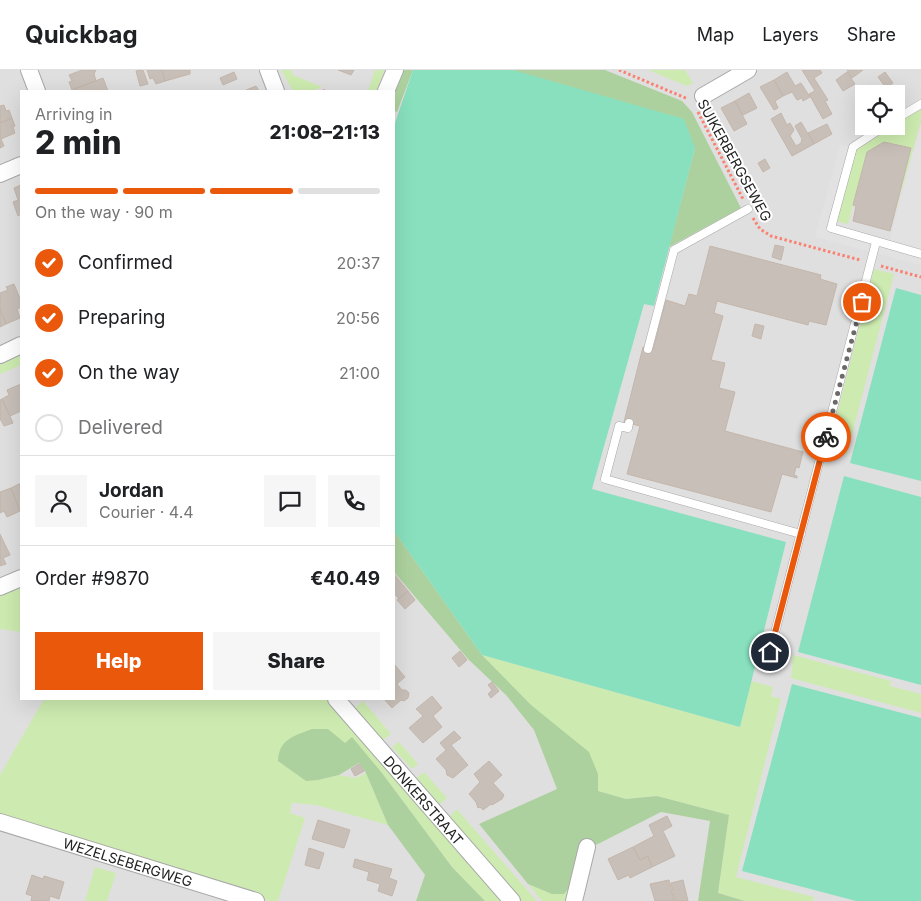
<!DOCTYPE html>
<html lang="en">
<head>
<meta charset="utf-8">
<style>
  body { margin:0; font-family:Inter,sans-serif; background:#f6f6f6; color:#202124; height:100vh; display:flex; flex-direction:column; font-size:19px; white-space:nowrap }
  * { box-sizing:border-box; margin:0 }
  p { font-size:16px; color:#757577 }
  .icon { flex:none; width:28px; height:28px; fill:none; stroke:currentColor; stroke-width:2; stroke-linecap:round; stroke-linejoin:round }
  .map { position:relative; flex:1; overflow:hidden }
  .details { position:absolute; left:20px; top:20px; width:375px; height:610px; display:flex; flex-direction:column; background:#fff; border-radius:0px; box-shadow:0 5px 20px #0002 }
  .details>* { flex:none }
  .fabs { position:absolute; left:855px; top:15px; display:grid; gap:10px }
  .fabs a { display:grid; place-items:center; width:50px; height:50px; border-radius:0px; background:#fff; box-shadow:0 5px 20px #0002; font-size:25px }
  .pin { position:absolute; display:grid; place-items:center; width:42px; height:42px; color:#fff; margin:-21px; border:2px solid #fff; border-radius:50%; box-shadow:0 1px 5px #0007 }
  .courier { position:absolute; display:grid; place-items:center; width:50px; height:50px; margin:-25px; border:4px solid #ea580c; border-radius:50%; background:#fff; color:#222; box-shadow:0 1px 6px #0007 }
  .overview em { font-style:normal; font-weight:800 }
  .overview div { display:flex; flex-direction:column-reverse }
  .overview { display:flex; align-items:center; justify-content:space-between; height:85px; padding:0 15px }
  h1 { font-size:32px; font-weight:800; line-height:38px }
  .bar { display:grid; grid-template-columns:repeat(4,1fr); gap:8px 5px; align-content:center; height:60px; padding:0 15px }
  .bar i { height:6px; border-radius:4px; background:#e0e0e0 }
  .bar .active { background:#ea580c }
  .bar p { grid-column:span 4 }
  .line { display:flex; align-items:center; gap:12px; padding:0 15px; border-top:1px solid #e0e0e0 }
  .line div { flex:1 }
  .round { display:grid; place-items:center; flex:none; width:52px; height:52px; border-radius:0px; background:#f6f6f6 }
  ol { padding:0 15px; list-style:none }
  li { display:flex; align-items:center; gap:15px; height:55px }
  li p { margin-inline-start:auto }
  li .icon { padding:5px; border-radius:50%; background:#ea580c; color:#fff; stroke-width:4 }
  li:last-child { color:#757577 }
  li i { width:28px; height:28px; border:2px solid #e0e0e0; border-radius:50% }
  .button { display:flex; gap:10px; margin-top:auto; padding:10px 15px }
  .button a { flex:1; height:58px; border-radius:0px; background:#ea580c; color:#fff; font-size:20px; font-weight:800; line-height:58px; text-align:center }
  .button a+a { background:#f6f6f6; color:#202124 }
  header { display:flex; align-items:center; gap:30px; box-sizing:border-box; height:70px; padding:0 25px; background:#fff; border-bottom:1px solid #e0e0e0 }
  header strong { font-size:24px }
  nav { display:flex; gap:28px; margin-inline-start:auto; font-size:18px }
  .map>svg:first-child { display:block }
</style>
</head>
<body>
<header>
<strong>Quickbag</strong>
<nav><a>Map</a><a>Layers</a><a>Share</a></nav>
</header>
<div class="map">
<svg width="921" height="831" viewBox="0 0 921 831">
  <rect width="100%" height="100%" fill="#f2efe9"/>
  <path fill="#e0dfdf" fill-rule="evenodd" d="M 0,0 L 921,0 L 921,831 L 0,831 ZM 21,21 L 394,21 L 394,629 L 21,629 ZM 864,24 L 896,24 L 896,56 L 864,56 Z"/>
  <path fill="#cdebb0" d="M 281,0 L 291,0 L 293,5 L 322,17 L 313,21 L 293,21 Z
    M 375,0 L 384,0 L 377,21 L 368,21 Z
    M 648,0 L 685,0 L 693,13 L 687,16 Z
    M 921,36 L 921,52 L 888,168 L 910,78 L 884,72 L 867,82 L 848,154 L 836,151 L 856,77 L 888,56 L 896,56 L 896,51 Z
    M 874,199 L 894,204 L 847,384 L 828,379 Z
    M 21,282 L 21,295 L 0,304 L 0,291 Z
    M 21,515 L 21,562 L 0,559 L 0,525 Z
    M 482,585 L 740,657 L 751,611 L 773,617 L 771,626 L 781,629 L 736,807 L 814,827 L 813,831 L 745,831 L 718,823 L 729,745 L 657,726 L 626,729 L 597,721 L 598,704 Z
    M 793,585 L 891,611 L 890,616 L 921,624 L 921,643 L 791,608 Z
    M 44,629 L 327,629 L 502,831 L 485,831 L 452,797 L 382,703 L 352,668 L 345,673 L 318,710 L 339,705 L 356,708 L 366,703 L 388,755 L 316,735 L 292,733 L 290,743 L 305,748 L 278,831 L 270,831 L 0,748 L 0,705 Z
    M 363,631 L 391,664 L 383,670 L 355,638 Z
    M 399,672 L 418,694 L 412,699 L 392,677 Z
    M 424,702 L 447,728 L 438,736 L 415,709 Z
    M 457,739 L 467,751 L 537,831 L 521,831 L 448,748 Z
    M 95,797 L 116,803 L 107,831 L 85,831 Z
    M 575,810 L 569,831 L 542,831 L 528,814 L 552,824 Z"/>
  <path fill="#add19e" d="M 400,0 L 413,0 L 397,42 L 394,41 L 394,21 Z
    M 513,0 L 605,0 L 682,31 L 692,42 L 741,138 L 669,177 L 695,78 Z
    M 394,461 L 482,585 L 531,635 L 589,682 L 598,704 L 598,721 L 626,729 L 657,726 L 729,745 L 718,823 L 745,831 L 698,831 L 710,751 L 661,742 L 592,777 L 575,810 L 564,824 L 552,824 L 528,814 L 479,754 L 557,719 L 534,660 L 506,625 L 468,589 L 394,502 Z
    M 312,659 L 328,659 L 345,673 L 352,667 L 382,703 L 452,797 L 485,831 L 416,831 L 425,805 L 388,755 L 366,703 L 359,693 L 339,705 L 318,710 L 306,711 L 278,691 C 279,669 294,666 312,659 Z"/>
  <path fill="#88e0be" d="M 413,0 L 513,0 L 684,49 L 695,78 L 654,236 L 644,234 L 592,419 L 786,472 L 740,657 L 482,585 L 394,461 L 394,56 Z
    M 896,218 L 921,225 L 921,411 L 850,393 Z
    M 844,406 L 921,427 L 921,615 L 798,582 Z
    M 792,614 L 921,648 L 921,831 L 856,831 L 742,801 Z"/>
  <path fill="#e2e2e2" d="M 921,52 L 921,195 L 815,167 L 840,74 L 856,77 L 835,156 L 889,172 Z"/>
  <path fill="#c7bfb8" stroke="#c4b6ab" d="M 82,0 L 96,0 L 94,4 L 96,11 L 72,20 L 69,12 L 72,11 L 69,5 Z
    M 143,0 L 148,14 L 140,16 L 136,1 Z
    M 147,0 L 162,0 L 165,11 L 156,14 L 153,8 L 150,9 Z
    M 162,0 L 190,0 L 190,4 L 165,11 Z
    M 338,0 L 354,0 L 351,5 Z
    M 802,0 L 820,0 L 822,3 L 814,8 L 828,30 L 825,31 L 832,44 L 823,49 L 809,24 L 815,21 Z
    M 847,0 L 863,0 L 852,8 Z
    M 234,2 L 237,9 L 223,15 L 220,8 Z
    M 787,2 L 795,16 L 801,13 L 810,27 L 803,31 L 802,28 L 797,30 L 792,22 L 783,26 L 774,10 Z
    M 847,2 L 855,14 L 843,21 L 836,10 Z
    M 885,2 L 893,13 L 886,18 L 878,7 Z
    M 103,8 L 108,21 L 72,21 L 72,20 Z
    M 774,10 L 783,26 L 775,31 L 778,38 L 774,40 L 760,17 Z
    M 256,16 L 259,21 L 244,21 Z
    M 749,23 L 757,38 L 743,45 L 735,31 Z
    M 735,31 L 747,54 L 734,61 L 721,38 Z
    M 4,35 L 6,41 L 9,40 L 12,48 L 0,53 L 0,36 Z
    M 781,43 L 787,55 L 790,53 L 794,60 L 790,66 L 796,76 L 801,73 L 802,69 L 795,56 L 801,52 L 814,74 L 792,86 L 771,49 Z
    M 12,48 L 15,56 L 13,57 L 15,63 L 1,69 L 4,76 L 0,78 L 0,53 Z
    M 827,54 L 832,64 L 814,74 L 808,63 Z
    M 884,72 L 911,78 L 890,161 L 853,151 L 856,136 L 853,135 L 867,82 Z
    M 765,89 L 770,98 L 763,102 L 758,93 Z
    M 21,115 L 21,144 L 18,146 L 13,132 L 18,130 L 14,118 Z
    M 775,175 L 784,177 L 781,190 L 772,187 Z
    M 710,176 L 821,205 L 820,209 L 837,214 L 826,255 L 809,251 L 808,255 L 717,231 L 714,243 L 723,246 L 711,290 L 725,293 L 719,318 L 735,322 L 725,361 L 803,382 L 799,398 L 796,397 L 794,405 L 797,406 L 797,408 L 782,404 L 771,442 L 627,404 L 640,356 L 624,352 L 643,277 L 653,280 L 666,230 L 685,236 L 689,224 L 697,226 Z
    M 14,214 L 21,231 L 21,237 L 17,239 L 20,248 L 6,254 L 0,239 L 0,223 L 8,220 L 6,217 Z
    M 0,239 L 6,254 L 0,257 Z
    M 755,254 L 764,256 L 761,269 L 752,266 Z
    M 21,314 L 21,341 L 10,346 L 2,329 L 9,325 L 7,320 Z
    M 2,329 L 13,353 L 4,356 L 1,350 L 0,350 L 0,330 Z
    M 21,413 L 21,440 L 20,441 L 11,418 Z
    M 11,418 L 20,441 L 7,447 L 4,441 L 0,443 L 0,422 Z
    M 0,464 L 10,485 L 3,488 L 6,494 L 0,496 Z
    M 394,504 L 408,521 L 399,529 L 394,523 Z
    M 408,521 L 415,530 L 405,539 L 397,530 Z
    M 460,581 L 467,590 L 459,597 L 452,588 Z
    M 394,594 L 405,607 L 397,614 L 402,620 L 406,620 L 409,623 L 408,628 L 404,631 L 401,630 L 392,638 L 384,629 L 394,629 Z
    M 492,612 L 499,621 L 491,628 L 488,624 L 492,620 L 488,615 Z
    M 432,626 L 442,638 L 433,646 L 442,657 L 423,673 L 409,658 L 423,646 L 416,639 Z
    M 454,661 L 461,668 L 451,675 L 468,695 L 453,708 L 447,705 L 446,700 L 436,689 L 446,680 L 440,673 Z
    M 489,691 L 502,705 L 493,713 L 504,725 L 502,729 L 492,735 L 491,734 L 483,740 L 480,737 L 478,738 L 476,732 L 469,724 L 480,712 L 474,704 Z
    M 359,694 L 364,701 L 355,706 L 351,699 Z
    M 667,746 L 672,756 L 663,761 L 675,786 L 652,797 L 648,786 L 640,790 L 633,777 L 654,766 L 649,755 Z
    M 318,750 L 350,760 L 344,778 L 312,769 Z
    M 633,777 L 640,790 L 648,786 L 652,797 L 630,808 L 629,805 L 618,810 L 608,789 Z
    M 309,778 L 324,783 L 319,799 L 305,795 Z
    M 355,789 L 392,799 L 389,808 L 397,811 L 392,826 L 378,821 L 380,814 L 367,810 L 369,802 L 353,797 Z
    M 32,805 L 43,809 L 44,806 L 64,812 L 59,829 L 50,826 L 49,831 L 31,831 L 32,826 L 26,824 Z
    M 669,810 L 674,831 L 655,831 L 650,814 Z
    M 683,810 L 688,831 L 675,831 L 671,813 Z"/>
  <g fill="none" stroke-linecap="round" stroke-linejoin="round">
    <defs>
      <path id="service" d="M 896,49 L 921,34
        M 885,56 L 853,77 L 831,158 L 921,184
        M 648,279 L 674,180 L 748,139
        M 629,353 L 628,358 L 619,356 L 605,409 L 801,464
        M 770,582 L 876,172"/>
      <g id="minor">
        <path d="M 29,0 L 37,21"/>
        <path d="M 268,0 L 276,21"/>
        <path d="M 386,21 L 395,0"/>
        <path d="M 703,26 L 748,0"/>
        <path d="M 0,104 L 21,95"/>
        <path d="M 0,285 L 21,275"/>
        <path d="M 0,517 L 21,508"/>
        <path id="s1" d="M 336,629 L 512,831"/>
        <path id="s2" d="M 0,752 L 256,831"/>
        <path d="M 574,831 L 587,777"/>
      </g>
    </defs>
    <use href="#service" stroke="#a9a9a9" stroke-width="9"/>
    <use href="#minor" stroke="#a9a9a9" stroke-width="18"/>
    <path stroke="#fa8072" stroke-width="3" stroke-dasharray="2.5 2.5" stroke-linecap="butt" d="M 619,0 L 688,29
      M 323,21 L 327,21
      M 698,42 L 743,129
      M 753,148 L 760,159 L 771,166 L 860,190
      M 881,196 L 921,207"/>
    <use href="#service" stroke="#fff" stroke-width="8"/>
    <use href="#minor" stroke="#fff" stroke-width="16"/>
  </g>
  <g fill="none" stroke-linecap="round" stroke-linejoin="round">
    <path stroke="#6b6a68" stroke-width="5" stroke-dasharray="0 9" d="M 826,367 L 862,232"/>
    <path stroke="#ea580c" stroke-width="6" d="M 770,582 L 826,367"/>
  </g>
  <g text-anchor="middle" dominant-baseline="central" stroke-width="4" stroke-linejoin="round" paint-order="stroke">
    <g font-size="14" fill="#222" stroke="#fff">
      <text transform="translate(735 90) rotate(61)">SUIKERBERGSEWEG</text>
      <text stroke="none"><textPath href="#s1" startOffset="134">DONKERSTRAAT</textPath></text>
      <text stroke="none"><textPath href="#s2" startOffset="134">WEZELSEBERGWEG</textPath></text>
    </g>
  </g>
</svg>
<div class="fabs">
<a><svg class="icon" aria-label="locate" viewBox="0 0 24 24"><circle cx="12" cy="12" r="6"/><path d="M12 2v4M12 18v4M2 12h4M18 12h4"/></svg></a>
</div>
<div class="pin" style="left:862px;top:232px;background:#ea580c"><svg class="icon" aria-label="bag" viewBox="0 0 24 24"><path d="M5 8h14l-1 12H6zM9 8a3 3 0 0 1 6 0"/></svg></div>
<div class="pin" style="left:770px;top:582px;background:#1f2937"><svg class="icon" aria-label="home" viewBox="0 0 24 24"><path d="M3 11l9-7 9 7M6 9v11h12V9"/></svg></div>
<div class="courier" style="left:826px;top:367px"><svg class="icon" aria-label="bike" viewBox="0 0 24 24"><circle cx="6" cy="16" r="4"/><circle cx="18" cy="16" r="4"/><path d="M6 16l4-8h5l3 8M10 8l3 8H6M13 5h3"/></svg></div>
<section class="details">
<div class="overview"><div><h1>2 min</h1><p>Arriving in</p></div><em>21:08–21:13</em></div>
<div class="bar"><i class="active"></i><i class="active"></i><i class="active"></i><i></i><p>On the way · 90 m</p></div>
<ol>
<li><svg class="icon" aria-label="check" viewBox="0 0 24 24"><path d="M5 12l5 5 9-10"/></svg>Confirmed<p>20:37</p></li>
<li><svg class="icon" aria-label="check" viewBox="0 0 24 24"><path d="M5 12l5 5 9-10"/></svg>Preparing<p>20:56</p></li>
<li><svg class="icon" aria-label="check" viewBox="0 0 24 24"><path d="M5 12l5 5 9-10"/></svg>On the way<p>21:00</p></li>
<li><i></i>Delivered</li>
</ol>
<div class="line" style="height:90px"><a class="round"><svg class="icon" aria-label="person" viewBox="0 0 24 24"><circle cx="12" cy="8" r="4"/><path d="M4 21q1-7 8-7t8 7"/></svg></a><div><b>Jordan</b><p>Courier · 4.4</p></div><a class="round"><svg class="icon" aria-label="chat" viewBox="0 0 24 24"><path d="M4 5h16v11H9l-5 4z"/></svg></a><a class="round"><svg class="icon" aria-label="phone" viewBox="0 0 24 24"><path d="M5 4h4l2 5-3 2q2 4 5 5l2-3 5 2v4C11 20 4 13 5 4z"/></svg></a></div>
<div class="line" style="height:65px"><div>Order #9870</div><b>€40.49</b></div>
<div class="button"><a>Help</a><a>Share</a></div>
</section>
</div>
</body>
</html>
